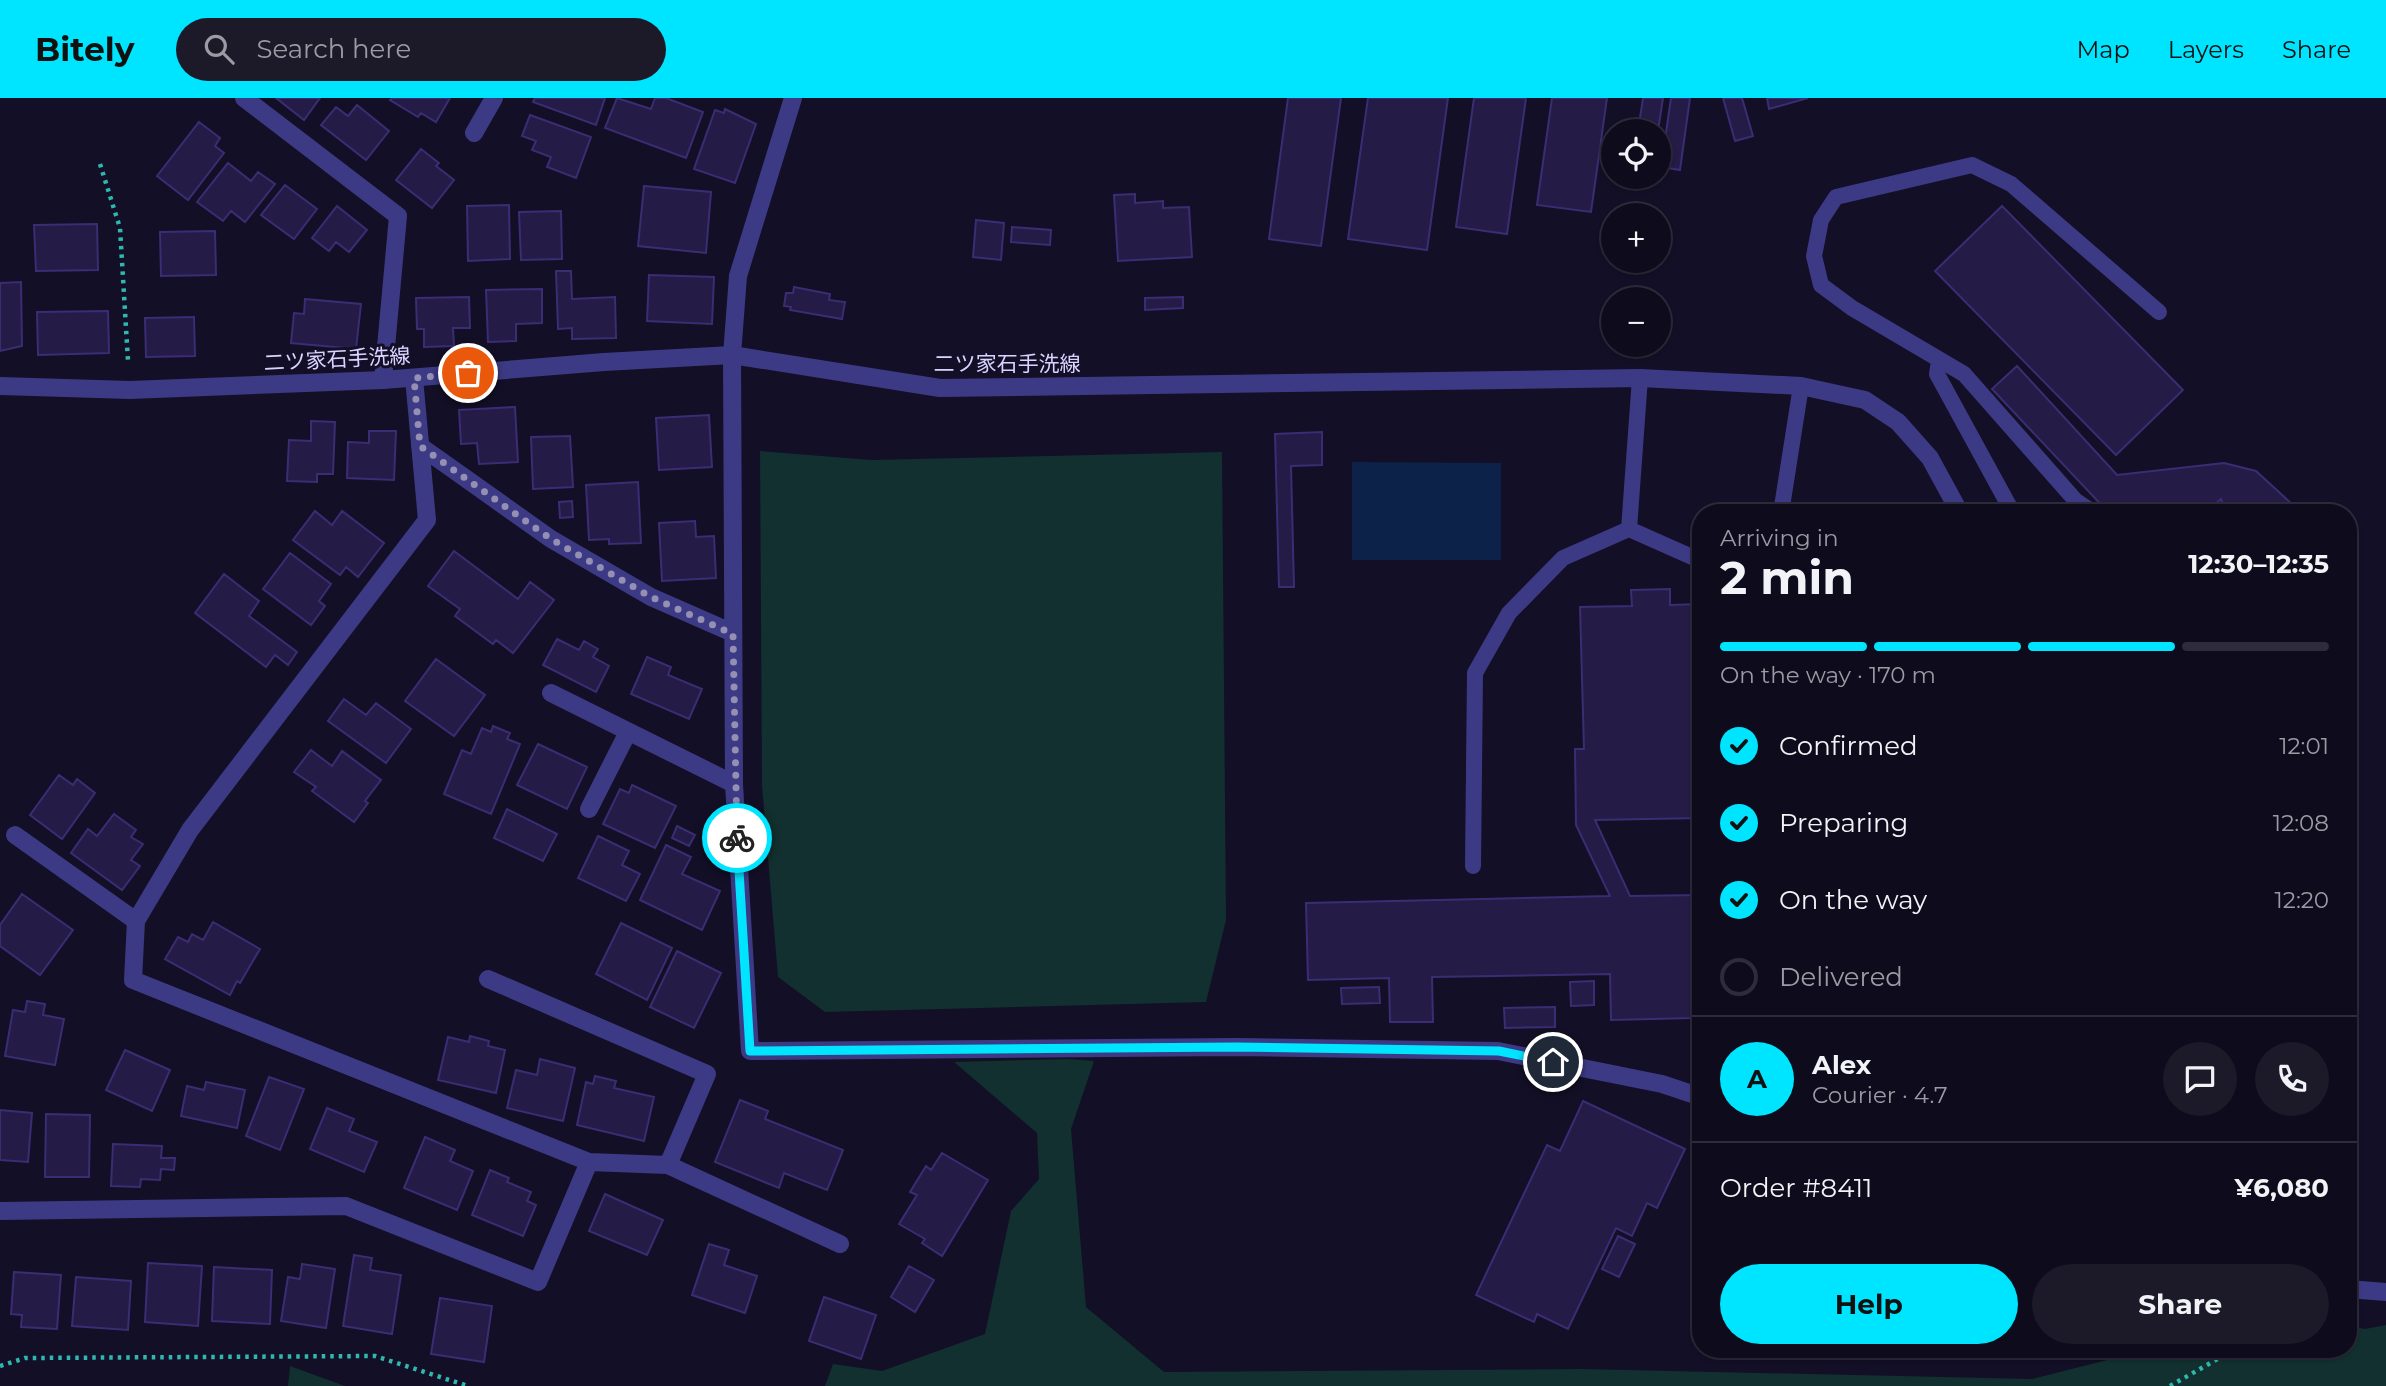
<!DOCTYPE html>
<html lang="en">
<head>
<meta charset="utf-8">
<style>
  body { margin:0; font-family:Montserrat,"Noto Sans JP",sans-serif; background:#1c1929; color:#f1f3f6; height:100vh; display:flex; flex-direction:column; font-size:26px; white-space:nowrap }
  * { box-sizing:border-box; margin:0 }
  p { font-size:23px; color:#9b9ba3 }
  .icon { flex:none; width:38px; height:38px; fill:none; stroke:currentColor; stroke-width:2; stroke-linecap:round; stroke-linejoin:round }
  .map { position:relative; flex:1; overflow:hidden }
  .side { position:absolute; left:1692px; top:406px; width:665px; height:854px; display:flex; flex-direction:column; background:#0e0b1c; border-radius:28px; box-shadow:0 2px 5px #0004,0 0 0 2px #2e2b3b }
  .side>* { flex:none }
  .controls { position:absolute; left:1601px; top:21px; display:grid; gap:14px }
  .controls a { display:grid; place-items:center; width:70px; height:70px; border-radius:50%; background:#0e0b1c; box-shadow:0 2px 5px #0004,0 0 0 2px #2e2b3b; font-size:35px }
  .pin { position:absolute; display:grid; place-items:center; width:60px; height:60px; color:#fff; margin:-30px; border:4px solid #fff; border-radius:50%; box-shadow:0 2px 7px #0007 }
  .courier { position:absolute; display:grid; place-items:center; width:70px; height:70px; margin:-35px; border:5px solid #00e5ff; border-radius:50%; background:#fff; color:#222; box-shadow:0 2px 9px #0007 }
  .summary em { font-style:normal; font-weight:700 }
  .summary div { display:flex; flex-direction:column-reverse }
  .summary { display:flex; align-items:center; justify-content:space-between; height:119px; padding:0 28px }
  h1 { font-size:46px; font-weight:700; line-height:52px }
  .bar { display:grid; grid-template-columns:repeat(4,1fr); gap:10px 7px; align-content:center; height:84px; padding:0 28px }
  .bar i { height:9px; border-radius:5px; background:#2e2b3b }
  .bar .on { background:#00e5ff }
  .bar p { grid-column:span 4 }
  .line { display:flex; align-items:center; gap:18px; padding:0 28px; border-top:2px solid #2e2b3b }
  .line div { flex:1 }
  .round { display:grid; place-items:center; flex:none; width:74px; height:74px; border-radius:37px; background:#1c1929 }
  ol { padding:0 28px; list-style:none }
  li { display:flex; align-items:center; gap:21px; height:77px }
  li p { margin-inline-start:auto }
  li .icon { padding:7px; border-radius:50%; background:#00e5ff; color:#111; stroke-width:4 }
  li:last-child { color:#9b9ba3 }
  li i { width:38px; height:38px; border:4px solid #2e2b3b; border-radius:50% }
  .action { display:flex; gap:14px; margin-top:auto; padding:14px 28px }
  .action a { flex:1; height:80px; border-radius:42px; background:#00e5ff; color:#111; font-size:28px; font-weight:700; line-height:80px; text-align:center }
  .action a+a { background:#1c1929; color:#f1f3f6 }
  header { display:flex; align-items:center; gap:42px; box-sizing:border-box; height:98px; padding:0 35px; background:#00e5ff; color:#111 }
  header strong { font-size:33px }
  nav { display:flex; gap:38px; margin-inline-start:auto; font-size:24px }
  .search { width:490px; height:63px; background:#1c1929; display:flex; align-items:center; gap:18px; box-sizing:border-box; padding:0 24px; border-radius:38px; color:#9b9ba3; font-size:26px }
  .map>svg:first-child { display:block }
</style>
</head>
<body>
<header>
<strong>Bitely</strong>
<div class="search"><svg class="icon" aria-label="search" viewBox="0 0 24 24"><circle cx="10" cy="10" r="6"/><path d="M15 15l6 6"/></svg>Search here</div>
<nav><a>Map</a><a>Layers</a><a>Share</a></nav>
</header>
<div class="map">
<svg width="2386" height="1288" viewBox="0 0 2386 1288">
  <rect width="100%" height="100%" fill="#130f26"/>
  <path fill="#12302f" d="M 760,353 L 871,362 L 1222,354 L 1226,822 L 1206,904 L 825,914 L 778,879 L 762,687 Z
    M 1068,961 L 1094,963 L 1071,1031 L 1086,1209 L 1164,1274 L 1581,1271 L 2032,1281 L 2151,1251 L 2348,1251 L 2349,1228 L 2365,1231 L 2386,1227 L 2386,1288 L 825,1288 L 833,1266 L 882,1273 L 985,1236 L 1011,1113 L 1039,1081 L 1037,1035 L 954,964 Z
    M 290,1268 L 345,1288 L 288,1288 Z"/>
  <path fill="#0c2248" d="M 1352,364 L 1501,365 L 1501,462 L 1352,462 Z"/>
  <path fill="#241b47" stroke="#3b2d73" stroke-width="2" d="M 276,0 L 320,0 L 304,22 Z
    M 392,0 L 450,0 L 436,24 L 421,15 L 418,19 L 390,2 Z
    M 535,0 L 605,0 L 596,27 L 533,4 Z
    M 617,0 L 651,11 L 655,0 L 666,0 L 703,14 L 686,60 L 605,30 Z
    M 1288,0 L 1341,0 L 1321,148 L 1269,141 Z
    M 1368,0 L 1448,0 L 1427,152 L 1348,141 Z
    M 1474,0 L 1526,0 L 1507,136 L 1456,129 Z
    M 1552,0 L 1607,0 L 1591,114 L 1537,107 Z
    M 1643,0 L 1663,0 L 1658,33 L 1638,33 Z
    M 1671,0 L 1690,0 L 1680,72 L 1661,69 Z
    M 1723,0 L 1742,0 L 1753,38 L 1735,43 Z
    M 1767,0 L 1808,0 L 1769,11 Z
    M 357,7 L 389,33 L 366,62 L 321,27 L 336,9 L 348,18 Z
    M 725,11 L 756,26 L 735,85 L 694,71 L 715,12 L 724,15 Z
    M 530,17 L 591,39 L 576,80 L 547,69 L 551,59 L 532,52 L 536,43 L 522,38 Z
    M 199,24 L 220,40 L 215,48 L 224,55 L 188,102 L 157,78 Z
    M 421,51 L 439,65 L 436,68 L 454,82 L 432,110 L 396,82 Z
    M 228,65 L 251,83 L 258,74 L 275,86 L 245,124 L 231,113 L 223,123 L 197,104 Z
    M 1632,79 L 1652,79 L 1651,88 L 1631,85 Z
    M 285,87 L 317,111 L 294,141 L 261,117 Z
    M 644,88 L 711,94 L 706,155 L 638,148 Z
    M 1135,96 L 1135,105 L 1163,103 L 1163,110 L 1189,109 L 1192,159 L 1118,163 L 1114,97 Z
    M 509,107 L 510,161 L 468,163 L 467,108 Z
    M 337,108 L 367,132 L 349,154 L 336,144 L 329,153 L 312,140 Z
    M 2002,108 L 2183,292 L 2116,357 L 1935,173 Z
    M 561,113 L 562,161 L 521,162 L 519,114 Z
    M 976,122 L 1004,125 L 1001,162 L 973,159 Z
    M 97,126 L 98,172 L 36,173 L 34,127 Z
    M 1012,129 L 1051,132 L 1050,147 L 1011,144 Z
    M 215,133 L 216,177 L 161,178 L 160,134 Z
    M 556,173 L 571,173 L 572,201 L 615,199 L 616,240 L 572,241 L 572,230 L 558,231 Z
    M 649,177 L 714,179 L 712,226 L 647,223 Z
    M 21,184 L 22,248 L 0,253 L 0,185 Z
    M 794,189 L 830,196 L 829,202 L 845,204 L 842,221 L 790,212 L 791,209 L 784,208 L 786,195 L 793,195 Z
    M 542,191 L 542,225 L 516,226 L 516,243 L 488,244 L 486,192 Z
    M 469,199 L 470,230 L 453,230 L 454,248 L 424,249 L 424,231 L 417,231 L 416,200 Z
    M 1183,199 L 1183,210 L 1145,212 L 1145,200 Z
    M 305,201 L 361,206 L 356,251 L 291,245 L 294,215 L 304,216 Z
    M 108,213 L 109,255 L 38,257 L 37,214 Z
    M 194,219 L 195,258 L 146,259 L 145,220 Z
    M 2017,268 L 2117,377 L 2224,365 L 2256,373 L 2293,407 L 2297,415 L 2227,415 L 2221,401 L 2205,415 L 2108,414 L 1992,291 Z
    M 515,309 L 518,364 L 479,366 L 477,345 L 461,346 L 459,312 Z
    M 709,317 L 712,369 L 659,372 L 656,320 Z
    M 311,323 L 335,324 L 333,376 L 317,376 L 317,384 L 287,383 L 289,342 L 311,343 Z
    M 369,333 L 396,333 L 394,382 L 347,380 L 348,344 L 369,345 Z
    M 1322,334 L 1322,367 L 1291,368 L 1294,489 L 1279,489 L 1275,336 Z
    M 570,338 L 573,389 L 533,391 L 531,339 Z
    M 638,384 L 641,445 L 609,446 L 609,441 L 589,442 L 586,387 Z
    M 572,403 L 573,419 L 560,420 L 559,404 Z
    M 315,413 L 332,427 L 342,413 L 384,445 L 358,479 L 346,469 L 340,477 L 293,442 Z
    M 695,423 L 696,439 L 714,438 L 716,480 L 662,483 L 659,425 Z
    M 454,453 L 518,501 L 530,484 L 554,502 L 513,555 L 496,542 L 493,546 L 455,518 L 460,511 L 428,488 Z
    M 290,455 L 331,486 L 319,503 L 325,508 L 311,527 L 263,491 Z
    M 224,476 L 259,503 L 249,518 L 297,554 L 288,567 L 275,557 L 266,569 L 195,515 Z
    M 1670,491 L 1670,507 L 1701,506 L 1701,720 L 1595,722 L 1630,798 L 1701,797 L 1701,874 L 1691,874 L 1692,920 L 1611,922 L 1610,876 L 1432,879 L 1433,924 L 1390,924 L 1389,880 L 1308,882 L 1306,805 L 1610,798 L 1576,727 L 1575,651 L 1584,651 L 1580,509 L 1632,508 L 1631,492 Z
    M 557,541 L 579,552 L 584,543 L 598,551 L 593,559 L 609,568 L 596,594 L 543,567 Z
    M 647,559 L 671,569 L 668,577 L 702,591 L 689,621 L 631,596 Z
    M 436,561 L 485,597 L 454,638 L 405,603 Z
    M 344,601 L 366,617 L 376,605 L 411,631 L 386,665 L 328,623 Z
    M 493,628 L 510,635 L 507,641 L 520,646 L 491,716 L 444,696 L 462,652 L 471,656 L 482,630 L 491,634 Z
    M 538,646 L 587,669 L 567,711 L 517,687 Z
    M 311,652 L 332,668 L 342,653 L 381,682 L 365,703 L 368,705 L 354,724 L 312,693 L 316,689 L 294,674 Z
    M 59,677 L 73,687 L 77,681 L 95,695 L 62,741 L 30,717 Z
    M 632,687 L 676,708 L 655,750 L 603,726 L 620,691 L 629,695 Z
    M 507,711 L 557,736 L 543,763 L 494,740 Z
    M 114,716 L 136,732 L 131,739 L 143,746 L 131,762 L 140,768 L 122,792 L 71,755 L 88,731 L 97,738 Z
    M 677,728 L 695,737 L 689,748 L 672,740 Z
    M 598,738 L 629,753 L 622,767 L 640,776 L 626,803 L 578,780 Z
    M 666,747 L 691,759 L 682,776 L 720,793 L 702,832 L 640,802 Z
    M 22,796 L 73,832 L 40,877 L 0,848 L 0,827 Z
    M 213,824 L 260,851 L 240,885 L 237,883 L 230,897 L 165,861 L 178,839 L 188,844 L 192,836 L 203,842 Z
    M 621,825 L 672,850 L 647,902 L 596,876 Z
    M 677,853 L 721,875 L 694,930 L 650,909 Z
    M 1594,883 L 1594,907 L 1571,908 L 1570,884 Z
    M 1379,889 L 1380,905 L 1342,906 L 1341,890 Z
    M 27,903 L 45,906 L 43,917 L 64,921 L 55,967 L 5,958 L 13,912 L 25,914 Z
    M 1555,909 L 1555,929 L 1505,930 L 1504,910 Z
    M 470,938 L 489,943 L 488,948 L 505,952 L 496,995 L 438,982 L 448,939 L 469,944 Z
    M 125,952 L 170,972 L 152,1013 L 106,992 Z
    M 540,961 L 575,970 L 563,1023 L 507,1010 L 516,972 L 537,977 Z
    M 595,978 L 616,983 L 614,990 L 654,999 L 644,1043 L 577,1027 L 586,984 L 593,986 Z
    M 269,979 L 304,991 L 280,1052 L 246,1038 Z
    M 206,984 L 245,992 L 237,1030 L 181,1018 L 187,988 L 204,992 Z
    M 740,1002 L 768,1013 L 765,1021 L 843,1052 L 827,1092 L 784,1075 L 779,1090 L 715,1064 Z
    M 1583,1003 L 1685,1051 L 1657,1110 L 1647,1105 L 1632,1138 L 1616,1130 L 1568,1231 L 1537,1216 L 1534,1224 L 1476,1197 L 1547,1047 L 1560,1053 Z
    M 327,1010 L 354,1021 L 349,1033 L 377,1044 L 364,1074 L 310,1051 Z
    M 0,1012 L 32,1015 L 28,1064 L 0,1062 Z
    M 46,1016 L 90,1017 L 89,1079 L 45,1079 Z
    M 425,1039 L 455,1052 L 450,1063 L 473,1073 L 457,1112 L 404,1090 Z
    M 113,1046 L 162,1048 L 161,1060 L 175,1060 L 174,1072 L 161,1071 L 160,1082 L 141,1081 L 140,1089 L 111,1088 Z
    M 942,1055 L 988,1082 L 942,1158 L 922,1145 L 925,1141 L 899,1126 L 917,1097 L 910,1094 L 926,1068 L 931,1072 Z
    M 490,1072 L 509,1080 L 507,1084 L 531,1094 L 527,1103 L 536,1107 L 523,1138 L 472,1117 Z
    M 605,1096 L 663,1122 L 647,1157 L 589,1133 Z
    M 1618,1138 L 1635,1146 L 1619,1179 L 1602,1171 Z
    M 709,1146 L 729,1152 L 724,1167 L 757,1178 L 745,1215 L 692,1197 Z
    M 354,1157 L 372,1160 L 370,1172 L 401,1177 L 392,1236 L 343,1228 Z
    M 148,1165 L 202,1168 L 198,1228 L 145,1224 Z
    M 302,1166 L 335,1171 L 326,1230 L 281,1223 L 288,1179 L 300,1181 Z
    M 909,1168 L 934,1182 L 915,1214 L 891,1199 Z
    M 214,1169 L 272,1172 L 270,1226 L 212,1223 Z
    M 14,1174 L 61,1177 L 57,1231 L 21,1229 L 22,1217 L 11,1216 Z
    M 76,1179 L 131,1183 L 128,1232 L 72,1228 Z
    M 824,1199 L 876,1217 L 861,1261 L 809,1243 Z
    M 440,1200 L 492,1208 L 484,1264 L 431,1256 Z"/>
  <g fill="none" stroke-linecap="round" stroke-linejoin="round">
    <path stroke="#2fb8b0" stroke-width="4.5" stroke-dasharray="3.5 5" stroke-linecap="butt" d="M 100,66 L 120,130 L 128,263
      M 0,1268 L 25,1260 L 375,1258 L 468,1288
      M 2170,1288 L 2235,1251"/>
    <path stroke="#3d3a85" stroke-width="16" d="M 1939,263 L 1937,276 L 2013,415
      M 1640,280 L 1629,431 L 1701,463
      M 1781,415 L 1801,288
      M 2094,415 L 2076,403 L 1964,276 L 1852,210 L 1821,187 L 1814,158 L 1821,122 L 1836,99 L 1972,67 L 2011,86 L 2159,214
      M 1473,768 L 1475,575 L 1509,515 L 1563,460 L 1629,431"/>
    <path stroke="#3d3a85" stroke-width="18" d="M 244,0 L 398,118 L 383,282
      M 793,0 L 738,178 L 732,257 L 734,686 L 750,953 L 1236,949 L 1498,953 L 1662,986 L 1701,999
      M 474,35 L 494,0
      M 420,348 L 551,441 L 651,499 L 733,535
      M 551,595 L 734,686
      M 589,711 L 628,634
      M 15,737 L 136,823
      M 488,881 L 707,976 L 668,1067
      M 589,1064 L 668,1067 L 840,1146
      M 0,1113 L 346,1108 L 538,1184 L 589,1064 L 133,882 L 136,823 L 190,732 L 427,422 L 414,280"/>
    <path stroke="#3d3a85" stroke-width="18" d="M 0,288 L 130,292 L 383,282 L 604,264 L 732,257 L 940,290 L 1640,280 L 1801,288 L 1865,302 L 1898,324 L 1930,360 L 1960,415
      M 2348,1191 L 2386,1194"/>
  </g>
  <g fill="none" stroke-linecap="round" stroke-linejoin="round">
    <path stroke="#948fb3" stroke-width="7" stroke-dasharray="0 12.6" d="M 468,275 L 414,280 L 420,348 L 551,441 L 651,499 L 733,536 L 737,740"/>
    <path stroke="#00e5ff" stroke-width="9" d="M 737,740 L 750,953 L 1236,949 L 1499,953 L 1553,964"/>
  </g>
  <g text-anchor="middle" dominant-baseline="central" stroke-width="6" stroke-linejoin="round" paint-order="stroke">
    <g font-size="21" fill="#d9d4ff" stroke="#130f26">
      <text transform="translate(337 261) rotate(-3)">二ツ家石手洗線</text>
      <text x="1007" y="265">二ツ家石手洗線</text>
    </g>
  </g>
</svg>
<div class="controls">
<a><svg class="icon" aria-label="locate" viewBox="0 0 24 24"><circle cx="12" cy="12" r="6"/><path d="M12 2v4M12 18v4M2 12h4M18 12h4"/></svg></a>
<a>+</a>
<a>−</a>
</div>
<div class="pin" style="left:468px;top:275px;background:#ea580c"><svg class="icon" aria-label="bag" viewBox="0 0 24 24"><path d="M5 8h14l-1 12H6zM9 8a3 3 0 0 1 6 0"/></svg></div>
<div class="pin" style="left:1553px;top:964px;background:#1f2937"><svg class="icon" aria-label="home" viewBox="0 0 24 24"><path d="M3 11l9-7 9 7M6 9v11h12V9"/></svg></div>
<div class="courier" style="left:737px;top:740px"><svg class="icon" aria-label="bike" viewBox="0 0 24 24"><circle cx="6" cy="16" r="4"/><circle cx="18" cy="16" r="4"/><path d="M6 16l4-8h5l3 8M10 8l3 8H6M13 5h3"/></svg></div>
<section class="side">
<div class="summary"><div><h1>2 min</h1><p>Arriving in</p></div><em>12:30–12:35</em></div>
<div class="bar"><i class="on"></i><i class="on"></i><i class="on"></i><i></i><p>On the way · 170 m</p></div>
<ol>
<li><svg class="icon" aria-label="check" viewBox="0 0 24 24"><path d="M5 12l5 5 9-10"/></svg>Confirmed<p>12:01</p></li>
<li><svg class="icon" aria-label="check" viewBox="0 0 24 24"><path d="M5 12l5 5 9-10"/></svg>Preparing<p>12:08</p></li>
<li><svg class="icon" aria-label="check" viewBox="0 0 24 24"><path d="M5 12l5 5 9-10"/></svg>On the way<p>12:20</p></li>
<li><i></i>Delivered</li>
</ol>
<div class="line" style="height:126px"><b class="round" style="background:#00e5ff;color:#111">A</b><div><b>Alex</b><p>Courier · 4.7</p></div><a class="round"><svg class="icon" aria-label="chat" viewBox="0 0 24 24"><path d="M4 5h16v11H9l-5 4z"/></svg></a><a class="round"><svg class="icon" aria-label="phone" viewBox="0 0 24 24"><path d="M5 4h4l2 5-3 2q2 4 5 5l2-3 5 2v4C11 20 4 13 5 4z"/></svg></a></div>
<div class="line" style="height:91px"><div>Order #8411</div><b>¥6,080</b></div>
<div class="action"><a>Help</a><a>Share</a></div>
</section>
</div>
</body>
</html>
